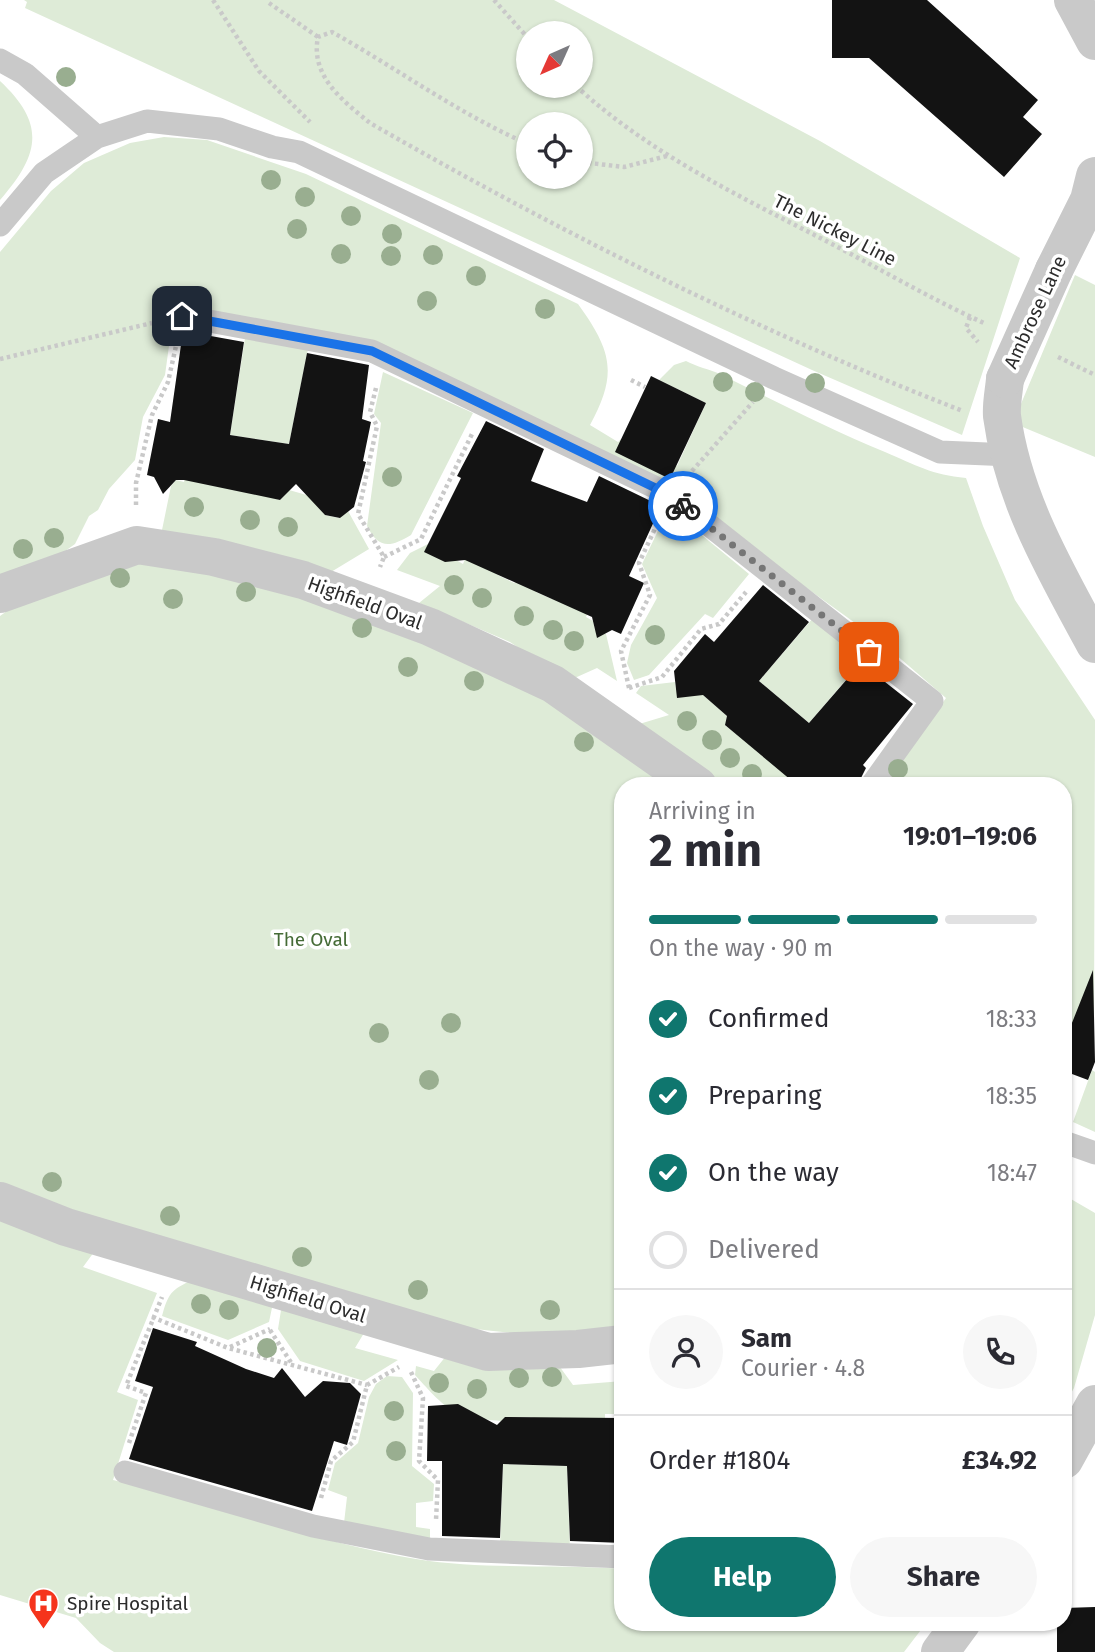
<!DOCTYPE html>
<html lang="en">
<head>
<meta charset="utf-8">
<style>
  body { margin:0; font-family:"Fira Sans",sans-serif; background:#f7f7f7; color:#2b2b33; height:100vh; display:flex; flex-direction:column; font-size:26px; white-space:nowrap }
  * { box-sizing:border-box; margin:0 }
  p { font-size:23px; color:#7c7c81 }
  .icon { flex:none; width:38px; height:38px; fill:none; stroke:currentColor; stroke-width:2; stroke-linecap:round; stroke-linejoin:round }
  .map { position:relative; flex:1; overflow:hidden }
  .details { position:absolute; left:614px; top:777px; width:458px; height:854px; display:flex; flex-direction:column; background:#fff; border-radius:28px; box-shadow:0 2px 5px #0004 }
  .details>* { flex:none }
  .needle { width:46px; rotate:225deg }
  .fabs { position:absolute; left:516px; top:21px; display:grid; gap:14px }
  .fabs a { display:grid; place-items:center; width:77px; height:77px; border-radius:50%; background:#fff; box-shadow:0 2px 5px #0004; font-size:35px }
  .pin { position:absolute; display:grid; place-items:center; width:60px; height:60px; color:#fff; margin:-30px; border-radius:14px; box-shadow:0 4px 10px #0006 }
  .courier { position:absolute; display:grid; place-items:center; width:70px; height:70px; margin:-35px; border:5px solid #1a73e8; border-radius:50%; background:#fff; color:#222; box-shadow:0 2px 9px #0007 }
  .head em { font-style:normal; font-weight:700 }
  .head div { display:flex; flex-direction:column-reverse }
  .head { display:flex; align-items:center; justify-content:space-between; height:119px; padding:0 35px }
  h1 { font-size:46px; font-weight:700; line-height:52px }
  .bar { display:grid; grid-template-columns:repeat(4,1fr); gap:10px 7px; align-content:center; height:84px; padding:0 35px }
  .bar i { height:9px; border-radius:5px; background:#e1e1e2 }
  .bar .current { background:#0f766e }
  .bar p { grid-column:span 4 }
  .line { display:flex; align-items:center; gap:18px; padding:0 35px; border-top:2px solid #e1e1e2 }
  .line div { flex:1 }
  .round { display:grid; place-items:center; flex:none; width:74px; height:74px; border-radius:37px; background:#f7f7f7 }
  ol { padding:0 35px; list-style:none }
  li { display:flex; align-items:center; gap:21px; height:77px }
  li p { margin-inline-start:auto }
  li .icon { padding:7px; border-radius:50%; background:#0f766e; color:#fff; stroke-width:4 }
  li:last-child { color:#7c7c81 }
  li i { width:38px; height:38px; border:4px solid #e1e1e2; border-radius:50% }
  .action { display:flex; gap:14px; margin-top:auto; padding:14px 35px }
  .action a { flex:1; height:80px; border-radius:42px; background:#0f766e; color:#fff; font-size:28px; font-weight:700; line-height:80px; text-align:center }
  .action a+a { background:#f7f7f7; color:#2b2b33 }
  .map>svg:first-child { display:block }
</style>
</head>
<body>
<div class="map">
<svg width="1095" height="1652" viewBox="0 0 1095 1652">
  <rect width="100%" height="100%" fill="#fff"/>
  <path fill="#deebd7" fill-rule="evenodd" d="M 24,0 L 554,0 L 820,141 L 1020,258 L 962,435 L 812,370 L 25,8 L 27,2 ZM 528,33 L 581,33 L 581,86 L 528,86 ZM 528,124 L 581,124 L 581,177 L 528,177 Z
    M 0,81 C 46,124 40,154 0,200 Z
    M 164,137 L 207,140 L 306,174 L 578,304 C 612,351 618,374 590,425 L 618,442 L 621,439 L 677,466 L 706,403 L 659,380 L 674,365 L 686,361 C 697,367 709,369 720,374 C 775,401 829,429 885,452 C 916,465 932,475 966,478 L 983,526 L 1015,600 L 1095,720 L 1094,1026 L 1064,1035 L 1064,786 L 884,786 L 946,698 L 880,641 L 668,488 L 472,392 L 179,307 L 172,324 L 165,375 L 143,417 L 135,460 L 109,489 L 98,510 L 89,516 L 75,544 L 54,559 L 0,575 L 0,252 L 51,191 L 84,163 L 130,143 Z
    M 1075,275 L 1095,285 L 1095,457 L 1013,423 Z
    M 245,338 L 308,349 L 289,444 L 230,435 Z
    M 383,372 L 473,413 L 411,535 C 391,547 379,550 367,526 L 381,423 L 374,414 Z
    M 186,471 L 280,500 L 289,490 L 310,496 L 325,515 L 339,518 L 348,511 L 369,549 L 331,572 L 161,535 L 171,486 L 176,480 L 184,482 Z
    M 669,508 L 749,574 L 713,618 L 705,614 L 649,675 L 634,680 L 627,663 L 631,645 L 657,598 L 642,564 Z
    M 428,544 L 463,564 L 467,554 L 496,566 L 498,575 L 514,583 L 522,578 L 533,583 L 536,592 L 552,599 L 560,595 L 590,608 L 586,617 L 593,621 L 595,630 L 606,634 L 617,681 L 597,668 L 568,681 L 510,642 L 419,603 L 440,586 L 397,570 L 410,553 Z
    M 148,561 L 300,588 L 544,693 L 682,786 L 623,786 L 623,1333 C 555,1339 491,1333 424,1321 L 0,1187 L 0,616 L 28,596 Z
    M 813,618 L 863,660 L 809,723 L 759,681 Z
    M 675,682 L 676,690 L 684,697 L 699,691 L 727,716 L 726,726 L 806,786 L 722,786 L 686,757 L 636,725 L 669,715 L 636,693 L 641,686 Z
    M 1092,1070 L 1095,1072 L 1095,1132 L 1073,1122 Z
    M 1064,1195 L 1095,1213 L 1095,1315 L 1074,1388 L 1064,1406 Z
    M 0,1212 L 97,1248 L 83,1267 L 157,1293 L 117,1392 L 138,1400 L 113,1480 C 215,1503 313,1542 416,1559 C 484,1570 555,1564 623,1569 L 623,1622 L 927,1622 L 904,1652 L 114,1652 L 100,1643 L 76,1618 L 0,1595 Z
    M 197,1278 L 273,1303 L 269,1322 L 228,1340 L 162,1316 C 169,1290 173,1289 197,1278 Z
    M 282,1304 L 364,1333 L 355,1348 L 398,1360 L 364,1381 L 300,1361 L 278,1329 Z
    M 450,1351 L 557,1363 L 573,1385 L 623,1381 L 623,1408 L 619,1414 L 605,1414 L 605,1424 C 598,1423 588,1424 581,1422 C 568,1419 563,1414 549,1422 L 531,1417 L 506,1417 L 501,1421 C 452,1417 447,1410 415,1375 L 416,1366 L 434,1371 Z
    M 387,1376 L 402,1377 L 413,1393 L 412,1466 L 434,1484 L 433,1501 L 416,1503 L 416,1527 L 430,1529 L 430,1539 L 344,1523 L 347,1497 L 328,1490 L 335,1463 L 358,1443 L 369,1397 L 376,1384 Z
    M 503,1464 L 567,1466 L 570,1549 L 500,1547 Z"/>
  <path fill="#131313" d="M 832,0 L 927,0 L 1038,100 L 1023,117 L 1042,134 L 1004,177 L 869,58 L 832,58 Z
    M 183,331 L 244,342 L 230,435 L 289,444 L 307,353 L 369,365 L 362,419 L 371,422 L 363,461 L 366,462 L 354,507 L 340,518 L 325,515 L 296,484 L 280,500 L 184,480 L 176,480 L 163,494 L 154,477 L 147,475 L 158,419 L 170,422 Z
    M 651,376 L 706,403 L 670,479 L 615,452 Z
    M 486,421 L 544,449 L 531,481 L 587,502 L 599,476 L 661,506 L 629,576 L 644,583 L 621,634 L 612,630 L 597,638 L 592,617 L 465,560 L 445,562 L 424,552 L 461,478 L 457,476 Z
    M 763,585 L 809,622 L 759,681 L 809,723 L 861,663 L 913,704 L 863,765 L 866,768 L 857,786 L 798,786 L 725,725 L 727,716 L 703,695 L 677,698 L 674,671 L 705,634 L 714,642 Z
    M 1093,970 L 1095,1062 L 1088,1080 L 1064,1071 L 1064,1043 Z
    M 153,1328 L 197,1342 L 195,1346 L 246,1369 L 274,1378 L 282,1368 L 305,1397 L 323,1381 L 350,1383 L 361,1394 L 347,1445 L 334,1441 L 312,1511 L 129,1459 L 153,1387 L 135,1381 Z
    M 458,1404 L 497,1425 L 505,1417 L 623,1418 L 623,1543 L 570,1541 L 567,1466 L 503,1464 L 500,1538 L 442,1536 L 442,1461 L 427,1461 L 428,1406 Z
    M 1095,1607 L 1095,1652 L 1057,1652 L 1057,1622 L 1064,1622 L 1064,1608 Z"/>
  <g fill="none" stroke-linecap="round" stroke-linejoin="round">
    <path stroke="#c9c9c9" stroke-width="4.5" stroke-dasharray="3.5 3.5" stroke-linecap="butt" d="M 213,0 L 259,71 L 310,122
      M 494,0 L 528,38
      M 269,3 L 318,37
      M 576,86 C 650,154 741,197 830,243 C 882,270 933,300 986,324
      M 528,144 C 459,114 398,69 332,32 L 318,37 C 310,76 343,101 370,123 C 558,231 761,333 963,411
      M 581,162 L 624,167 L 667,156
      M 970,317 L 966,328 L 978,342
      M 1058,357 L 1095,375
      M 0,359 L 152,323
      M 631,380 L 645,387
      M 376,388 L 370,412 L 377,426 L 358,514 L 384,557 L 380,567
      M 692,471 L 753,402
      M 136,505 L 136,483 L 152,415 L 168,382 L 176,346
      M 384,557 L 421,539 L 473,432
      M 629,688 L 621,651 L 650,595 L 639,563 L 658,522
      M 629,688 L 662,677 L 701,629 L 719,624 L 746,592
      M 152,1317 L 228,1348 L 367,1385
      M 270,1330 L 292,1364
      M 230,1347 L 270,1329
      M 411,1372 L 423,1398 L 419,1461 L 438,1480 L 436,1520
      M 129,1443 L 146,1393 L 126,1386 L 162,1297
      M 321,1498 L 331,1461 L 353,1442 L 367,1385 L 399,1367"/>
    <path stroke="#c9c9c9" stroke-width="23" d="M 0,60 L 25,74 L 97,137
      M 0,225 L 44,173 L 97,137 L 147,121 L 219,129 L 272,147 L 299,152 L 774,378 L 940,452 L 1011,455
      M 182,316 L 372,351 L 671,495 L 932,701 L 871,786
      M 1064,1142 L 1095,1153
      M 125,1472 L 313,1526 L 429,1549 L 623,1557"/>
    <path stroke="#c9c9c9" stroke-width="38" d="M 1073,0 L 1095,41
      M 1054,270 L 1089,200 L 1095,176
      M 1005,379 C 1004,391 1001,404 1002,416 C 1013,499 1056,572 1095,644
      M 0,594 L 137,545 L 214,557 L 303,580 L 430,627 L 553,684 L 698,786
      M 0,1201 L 66,1227 L 488,1352 L 578,1349 L 623,1344
      M 1064,1460 L 1095,1404
      M 940,1652 L 962,1622"/>
    <path stroke="#c9c9c9" stroke-width="38" d="M 1005,379 L 1054,270"/>
  </g>
  <g fill="#99ae90">
    <circle cx="66" cy="77" r="10"/>
    <circle cx="271" cy="180" r="10"/>
    <circle cx="305" cy="197" r="10"/>
    <circle cx="351" cy="216" r="10"/>
    <circle cx="297" cy="229" r="10"/>
    <circle cx="392" cy="234" r="10"/>
    <circle cx="341" cy="254" r="10"/>
    <circle cx="433" cy="255" r="10"/>
    <circle cx="391" cy="256" r="10"/>
    <circle cx="476" cy="276" r="10"/>
    <circle cx="427" cy="301" r="10"/>
    <circle cx="545" cy="309" r="10"/>
    <circle cx="723" cy="382" r="10"/>
    <circle cx="815" cy="383" r="10"/>
    <circle cx="755" cy="392" r="10"/>
    <circle cx="392" cy="477" r="10"/>
    <circle cx="194" cy="507" r="10"/>
    <circle cx="250" cy="520" r="10"/>
    <circle cx="288" cy="527" r="10"/>
    <circle cx="54" cy="538" r="10"/>
    <circle cx="23" cy="549" r="10"/>
    <circle cx="120" cy="578" r="10"/>
    <circle cx="454" cy="585" r="10"/>
    <circle cx="246" cy="592" r="10"/>
    <circle cx="482" cy="598" r="10"/>
    <circle cx="173" cy="599" r="10"/>
    <circle cx="524" cy="616" r="10"/>
    <circle cx="362" cy="628" r="10"/>
    <circle cx="553" cy="630" r="10"/>
    <circle cx="655" cy="635" r="10"/>
    <circle cx="574" cy="641" r="10"/>
    <circle cx="408" cy="667" r="10"/>
    <circle cx="474" cy="681" r="10"/>
    <circle cx="687" cy="721" r="10"/>
    <circle cx="712" cy="740" r="10"/>
    <circle cx="584" cy="742" r="10"/>
    <circle cx="730" cy="758" r="10"/>
    <circle cx="898" cy="769" r="10"/>
    <circle cx="752" cy="774" r="10"/>
    <circle cx="451" cy="1023" r="10"/>
    <circle cx="379" cy="1033" r="10"/>
    <circle cx="429" cy="1080" r="10"/>
    <circle cx="52" cy="1182" r="10"/>
    <circle cx="170" cy="1216" r="10"/>
    <circle cx="302" cy="1257" r="10"/>
    <circle cx="418" cy="1290" r="10"/>
    <circle cx="201" cy="1304" r="10"/>
    <circle cx="229" cy="1310" r="10"/>
    <circle cx="550" cy="1310" r="10"/>
    <circle cx="267" cy="1348" r="10"/>
    <circle cx="552" cy="1377" r="10"/>
    <circle cx="519" cy="1378" r="10"/>
    <circle cx="439" cy="1383" r="10"/>
    <circle cx="477" cy="1389" r="10"/>
    <circle cx="394" cy="1411" r="10"/>
    <circle cx="396" cy="1451" r="10"/>
  </g>
  <g fill="none" stroke-linecap="round" stroke-linejoin="round">
    <path stroke="#767676" stroke-width="7" stroke-dasharray="0 12.6" d="M 683,506 L 869,652"/>
    <path stroke="#1a73e8" stroke-width="9" d="M 182,316 L 372,351 L 670,495 L 683,506"/>
  </g>
  <defs>
    <symbol id="hospital-pin" viewBox="-11 -11 22 30"><path d="M0 17L-7.5 6A9.5 9.5 0 1 1 7.5 6Z" fill="#f5341c" stroke="#fff"/><path d="M-5-5h3v3.5h4V-5h3V5h-3V1.5h-4V5h-3Z" fill="#fff"/></symbol>
  </defs>
  <g fill-rule="evenodd">
    <use href="#hospital-pin" x="26" y="1586" width="35" height="47"/>
  </g>
  <g text-anchor="middle" dominant-baseline="central" stroke-width="7" stroke-linejoin="round" paint-order="stroke">
    <g font-size="19" fill="#2c2c2c" stroke="#fff">
      <text transform="translate(835 230) rotate(27)">The Nickey Line</text>
      <text transform="translate(1035 312) rotate(-65)">Ambrose Lane</text>
      <text transform="translate(365 603) rotate(20)">Highfield Oval</text>
      <text transform="translate(308 1299) rotate(17)">Highfield Oval</text>
    </g>
    <g font-size="19" fill="#456b36" stroke="#fff">
      <text x="311" y="939">The Oval</text>
    </g>
    <g font-size="19" fill="#2c2c2c" stroke="#fff" text-anchor="start">
      <text x="67" y="1603">Spire Hospital</text>
    </g>
  </g>
</svg>
<div class="fabs">
<a><svg class="needle" viewBox="-14 -14 28 28"><path d="M0-13l5 13h-10z" fill="#e53935"/><path d="M0 13l5-13h-10z" fill="#7c7c81"/></svg></a>
<a><svg class="icon" aria-label="locate" viewBox="0 0 24 24"><circle cx="12" cy="12" r="6"/><path d="M12 2v4M12 18v4M2 12h4M18 12h4"/></svg></a>
</div>
<div class="pin" style="left:869px;top:652px;background:#ea580c"><svg class="icon" aria-label="bag" viewBox="0 0 24 24"><path d="M5 8h14l-1 12H6zM9 8a3 3 0 0 1 6 0"/></svg></div>
<div class="pin" style="left:182px;top:316px;background:#1f2937"><svg class="icon" aria-label="home" viewBox="0 0 24 24"><path d="M3 11l9-7 9 7M6 9v11h12V9"/></svg></div>
<div class="courier" style="left:683px;top:506px"><svg class="icon" aria-label="bike" viewBox="0 0 24 24"><circle cx="6" cy="16" r="4"/><circle cx="18" cy="16" r="4"/><path d="M6 16l4-8h5l3 8M10 8l3 8H6M13 5h3"/></svg></div>
<section class="details">
<div class="head"><div><h1>2 min</h1><p>Arriving in</p></div><em>19:01–19:06</em></div>
<div class="bar"><i class="current"></i><i class="current"></i><i class="current"></i><i></i><p>On the way · 90 m</p></div>
<ol>
<li><svg class="icon" aria-label="check" viewBox="0 0 24 24"><path d="M5 12l5 5 9-10"/></svg>Confirmed<p>18:33</p></li>
<li><svg class="icon" aria-label="check" viewBox="0 0 24 24"><path d="M5 12l5 5 9-10"/></svg>Preparing<p>18:35</p></li>
<li><svg class="icon" aria-label="check" viewBox="0 0 24 24"><path d="M5 12l5 5 9-10"/></svg>On the way<p>18:47</p></li>
<li><i></i>Delivered</li>
</ol>
<div class="line" style="height:126px"><a class="round"><svg class="icon" aria-label="person" viewBox="0 0 24 24"><circle cx="12" cy="8" r="4"/><path d="M4 21q1-7 8-7t8 7"/></svg></a><div><b>Sam</b><p>Courier · 4.8</p></div><a class="round"><svg class="icon" aria-label="phone" viewBox="0 0 24 24"><path d="M5 4h4l2 5-3 2q2 4 5 5l2-3 5 2v4C11 20 4 13 5 4z"/></svg></a></div>
<div class="line" style="height:91px"><div>Order #1804</div><b>£34.92</b></div>
<div class="action"><a>Help</a><a>Share</a></div>
</section>
</div>
</body>
</html>
